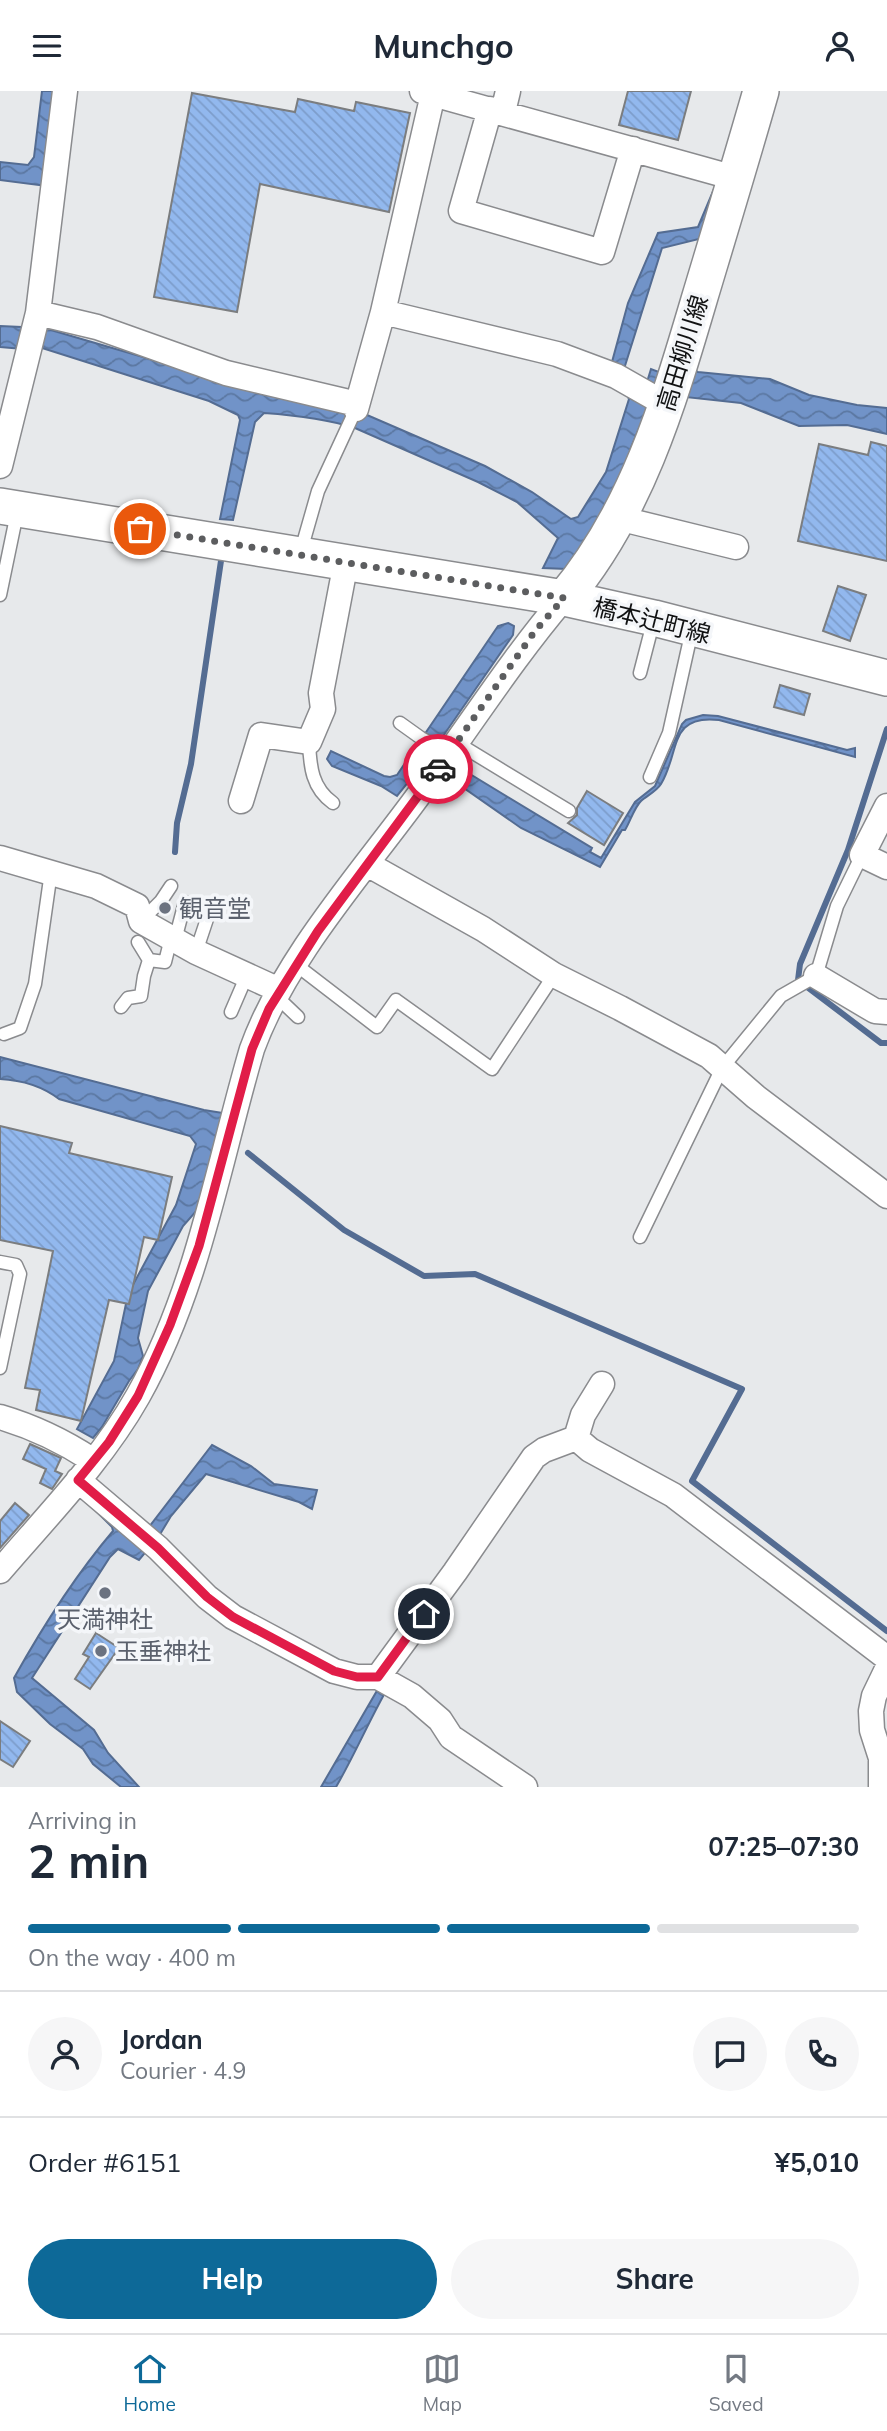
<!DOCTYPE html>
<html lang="en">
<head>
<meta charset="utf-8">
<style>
  body { margin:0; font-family:Mulish,"Noto Sans JP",sans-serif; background:#f6f6f7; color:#1f2937; height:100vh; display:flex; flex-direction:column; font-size:26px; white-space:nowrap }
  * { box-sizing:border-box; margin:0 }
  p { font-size:23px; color:#747a83 }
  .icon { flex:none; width:38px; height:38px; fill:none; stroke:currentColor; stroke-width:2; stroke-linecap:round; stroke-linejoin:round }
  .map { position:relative; height:1696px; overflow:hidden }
  .sheet { display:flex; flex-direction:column; background:#fff; flex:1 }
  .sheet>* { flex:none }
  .pin { position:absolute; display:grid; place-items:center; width:60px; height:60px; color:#fff; margin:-30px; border:4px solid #fff; border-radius:50%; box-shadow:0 2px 7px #0007 }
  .courier { position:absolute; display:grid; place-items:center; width:70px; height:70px; margin:-35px; border:5px solid #e11d48; border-radius:50%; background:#fff; color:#222; box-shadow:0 2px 9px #0007 }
  .head em { font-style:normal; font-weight:700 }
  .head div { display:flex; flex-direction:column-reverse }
  .head { display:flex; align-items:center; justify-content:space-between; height:119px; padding:0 28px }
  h1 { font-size:46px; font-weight:700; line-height:52px }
  .bar { display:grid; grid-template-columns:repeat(4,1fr); gap:10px 7px; align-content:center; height:84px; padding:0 28px }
  .bar i { height:9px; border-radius:5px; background:#e0e1e3 }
  .bar .current { background:#0d6998 }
  .bar p { grid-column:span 4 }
  .line { display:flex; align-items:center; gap:18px; padding:0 28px; border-top:2px solid #e0e1e3 }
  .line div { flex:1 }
  .round { display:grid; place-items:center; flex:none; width:74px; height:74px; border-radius:37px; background:#f6f6f7 }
  .action { display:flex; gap:14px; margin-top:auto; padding:14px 28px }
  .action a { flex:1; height:80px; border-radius:42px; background:#0d6998; color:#fff; font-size:28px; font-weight:700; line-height:80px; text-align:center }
  .action a+a { background:#f6f6f7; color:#1f2937 }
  header { display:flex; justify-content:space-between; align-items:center; height:91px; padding:0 28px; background:#fff; font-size:32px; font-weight:700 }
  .tab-bar { display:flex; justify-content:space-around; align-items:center; height:98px; border-top:2px solid #e0e1e3; background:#fff; font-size:19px; color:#747a83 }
  .tab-bar a { display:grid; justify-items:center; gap:4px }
  .tab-bar .current { color:#0d6998 }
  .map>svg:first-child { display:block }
</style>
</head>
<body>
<header><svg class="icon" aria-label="menu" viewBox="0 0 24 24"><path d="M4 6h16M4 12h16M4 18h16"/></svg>Munchgo<svg class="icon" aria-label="person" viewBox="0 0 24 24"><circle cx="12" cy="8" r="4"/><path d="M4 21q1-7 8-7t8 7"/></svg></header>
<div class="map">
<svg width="887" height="1696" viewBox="0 0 887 1696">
  <defs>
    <pattern id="water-waves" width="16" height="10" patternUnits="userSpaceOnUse" patternTransform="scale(1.75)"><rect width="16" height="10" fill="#7193c8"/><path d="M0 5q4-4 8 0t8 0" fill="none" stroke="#5b77a1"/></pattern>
    <pattern id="building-back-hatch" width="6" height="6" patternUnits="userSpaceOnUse" patternTransform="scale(1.75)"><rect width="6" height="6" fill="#92b8ee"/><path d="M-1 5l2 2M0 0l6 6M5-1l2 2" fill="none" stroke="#7d9dcb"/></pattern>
  </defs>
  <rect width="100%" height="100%" fill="#e7e9eb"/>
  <path fill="url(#water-waves)" stroke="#546c92" stroke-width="2" d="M 42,0 L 57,0 L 46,95 L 0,89 L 0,71 L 28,74 L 34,66 Z
    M 714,98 L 715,103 L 699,148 L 662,157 L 624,278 L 647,291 L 651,278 L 659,281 L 648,316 L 630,359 L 629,383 L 567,478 L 543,477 L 558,447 L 517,411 L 478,391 L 355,337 C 327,328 293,324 264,322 L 255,331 L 233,429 L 220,428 L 240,329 L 238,324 L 209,310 L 39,256 L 23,258 L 0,256 L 0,235 L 44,237 L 208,285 L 367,324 L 485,375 L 532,401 L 571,428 L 578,426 L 606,381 L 629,308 L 612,271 L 628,212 L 658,142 L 698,136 Z
    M 693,278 L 698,281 L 770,288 L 809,304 L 857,314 L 887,317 L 887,343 L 847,334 L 799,335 L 741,312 L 685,306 Z
    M 508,532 L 514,535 L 513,544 L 430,664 L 397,705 L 381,695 L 332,675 L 327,668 L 331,660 L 384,685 L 390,686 L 397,684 L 498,535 Z
    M 703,624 L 718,625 L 847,659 L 855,657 L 855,666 L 719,629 C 668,623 680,662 661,693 C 656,701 646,705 641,710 C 634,717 630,731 625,739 L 622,739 L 600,776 L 521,737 L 451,688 L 460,677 L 592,757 L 590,761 L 601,767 L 635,711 L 655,695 L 682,633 L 686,629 Z
    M 0,966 L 204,1019 L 223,1022 L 198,1118 L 183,1135 L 148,1200 L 138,1247 L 143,1265 L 138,1278 L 129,1290 L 102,1336 L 93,1347 L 77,1338 L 114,1270 L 128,1203 L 176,1114 L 196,1053 L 190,1045 L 59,1008 C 42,995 20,989 0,988 Z
    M 212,1354 L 251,1375 L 274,1393 L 317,1399 L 312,1418 L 299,1411 L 206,1383 L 171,1425 L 159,1445 L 139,1469 L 118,1458 L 110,1466 L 32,1587 L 94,1639 L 108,1662 L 139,1696 L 121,1696 L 93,1673 L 83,1658 L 50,1633 L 17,1601 L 14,1587 C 43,1535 74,1486 113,1440 L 112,1436 L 88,1412 L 149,1436 Z
    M 378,1598 L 386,1600 C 368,1632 354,1665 336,1696 L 321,1696 Z"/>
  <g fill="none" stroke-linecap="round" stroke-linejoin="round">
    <path stroke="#546c92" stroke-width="6" d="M 887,638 L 848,759 L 800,873 L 798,889 L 881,952 L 887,952
      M 175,761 L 177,732 L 191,673 L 222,463
      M 248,1062 L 344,1139 L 424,1185 L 475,1183 L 742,1298 L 692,1390 L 887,1540"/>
  </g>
  <path fill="url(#building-back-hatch)" stroke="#7b7d7f" stroke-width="2" d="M 628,0 L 691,0 L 678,49 L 619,34 Z
    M 192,2 L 295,21 L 298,8 L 354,20 L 356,11 L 410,22 L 389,121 L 260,93 L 237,221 L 154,206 Z
    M 871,351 L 887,355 L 887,470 L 798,450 L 819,353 L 868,364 Z
    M 838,495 L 866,504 L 850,550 L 823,540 Z
    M 780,594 L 810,603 L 804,624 L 774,616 Z
    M 587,700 L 623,722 L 604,754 L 568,732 L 577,724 L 577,717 Z
    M 0,1035 L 72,1052 L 69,1062 L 172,1086 L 158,1149 L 144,1146 L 129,1213 L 109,1209 L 81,1330 L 36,1319 L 40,1299 L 25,1297 L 53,1160 L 0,1149 Z
    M 30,1353 L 61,1367 L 55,1380 L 62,1383 L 52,1398 L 40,1392 L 46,1378 L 23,1368 Z
    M 15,1412 L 29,1424 L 0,1457 L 0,1430 Z
    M 96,1542 L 119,1557 L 90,1598 L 75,1588 L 89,1566 L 83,1563 Z
    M 0,1630 L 30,1650 L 13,1676 L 0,1668 Z"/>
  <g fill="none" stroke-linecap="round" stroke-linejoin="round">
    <defs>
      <path id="lane" d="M 300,463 L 318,400 L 356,318
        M 0,504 L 17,422
        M 640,582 L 654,528
        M 400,632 L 421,647 L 450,662
        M 309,651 C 310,676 312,697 333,712
        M 457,652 L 569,720
        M 650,686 L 669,642 L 692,539
        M 141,830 L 161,810 L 171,795
        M 175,849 L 185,811
        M 138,851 L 149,869 L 165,871 L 171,847
        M 196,861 L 209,822
        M 295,873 L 377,936 L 396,909 L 492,978 L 554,884
        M 276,905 L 298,926
        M 121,916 L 128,907 L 141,905 L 144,885 L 149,869
        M 231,921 L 247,884
        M 4,943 L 20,937 L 35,893 L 51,781
        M 640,1146 L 722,977 L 781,905 L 816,885 L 837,815 L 862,764
        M 0,1171 L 16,1174 L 20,1183 L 0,1277"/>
      <path id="street" d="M 422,0 L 735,87
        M 490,18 L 461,120 L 602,161 L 633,58
        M 503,21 L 508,0
        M 383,221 L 557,263 L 616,285 L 667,314
        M 38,222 L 97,236 L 226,282 L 357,313
        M 356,318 L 383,221 L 433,3
        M 0,375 L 38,222 L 65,0
        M 618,427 L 736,456
        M 241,710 L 261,644 L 309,651 L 323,618 L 321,602 L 346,471
        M 887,715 L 862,764 L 887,776
        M 0,767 L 96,795 L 137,815 L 141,830 L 196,861 L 279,899
        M 367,773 L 483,838 L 554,884 L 620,917 L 709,965 L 756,1006 L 887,1105
        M 816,885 L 875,920 L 887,921
        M 0,1326 C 34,1336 63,1350 92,1369
        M 576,1347 L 590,1359 L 673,1404 L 887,1567
        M 576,1347 L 583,1324 L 602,1293
        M 78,1389 L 158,1457 L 207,1506 L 233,1526 L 334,1580 L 357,1586 L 378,1586 L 412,1605 L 440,1629 L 451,1646 L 525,1696
        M 0,1480 C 48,1424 102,1369 138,1305 C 198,1198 218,1074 252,958 C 285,867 361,783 418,705 C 467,639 511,569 564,507
        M 378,1586 L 455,1481 L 534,1366 L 544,1359 L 576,1347
        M 881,1696 L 881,1667 L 872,1639 L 871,1620 L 874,1605 L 887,1578"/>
      <path id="secondary" d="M 0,415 L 564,507 L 654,527 L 887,587
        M 564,507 C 636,422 668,314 699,209 C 720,139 741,70 761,0"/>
    </defs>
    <use href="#lane" stroke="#8a8b8e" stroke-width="15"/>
    <use href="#street" stroke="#8a8b8e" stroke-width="27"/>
    <use href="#secondary" stroke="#8a8b8e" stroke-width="38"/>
    <use href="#lane" stroke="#fff" stroke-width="12"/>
    <use href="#street" stroke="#fff" stroke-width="24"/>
    <use href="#secondary" stroke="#fff" stroke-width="35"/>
  </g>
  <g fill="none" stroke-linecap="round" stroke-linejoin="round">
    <path stroke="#5c5d5f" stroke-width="7" stroke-dasharray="0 12.6" d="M 140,438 L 564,507 L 535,540 L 438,678"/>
    <path stroke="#e11d48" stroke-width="9" d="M 424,1523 L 378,1586 L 357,1586 L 334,1580 L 233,1526 L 207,1506 L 158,1457 L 78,1389 L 109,1351 L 138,1305 L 170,1234 L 199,1155 L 252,958 L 269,918 L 318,840 L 438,678"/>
  </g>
  <g fill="#6b7280" stroke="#f4f6f9" stroke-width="2.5">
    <circle cx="165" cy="817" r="7"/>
    <circle cx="105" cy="1502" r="7"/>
    <circle cx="101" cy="1560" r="7"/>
  </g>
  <g text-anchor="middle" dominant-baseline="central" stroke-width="7" stroke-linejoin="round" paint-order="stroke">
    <g font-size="24" fill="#111213" stroke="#f4f6f9">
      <text transform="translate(682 262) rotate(-73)">高田柳川線</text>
      <text transform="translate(652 529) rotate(14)">橋本辻町線</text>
    </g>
    <g font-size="24" fill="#5b616d" stroke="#f4f6f9" text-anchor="start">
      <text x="179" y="817">観音堂</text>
      <text x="105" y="1528" text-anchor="middle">天満神社</text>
      <text x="115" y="1560">玉垂神社</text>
    </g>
  </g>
</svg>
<div class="pin" style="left:140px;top:438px;background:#ea580c"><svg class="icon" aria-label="bag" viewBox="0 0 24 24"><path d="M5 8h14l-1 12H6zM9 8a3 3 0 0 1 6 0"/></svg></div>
<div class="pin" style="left:424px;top:1523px;background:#1f2937"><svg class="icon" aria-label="home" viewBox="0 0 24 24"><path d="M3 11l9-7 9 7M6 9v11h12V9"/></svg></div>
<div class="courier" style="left:438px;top:678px"><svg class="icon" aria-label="car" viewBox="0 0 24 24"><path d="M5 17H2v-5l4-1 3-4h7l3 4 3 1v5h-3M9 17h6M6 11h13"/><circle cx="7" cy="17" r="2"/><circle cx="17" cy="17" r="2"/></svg></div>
</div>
<section class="sheet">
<div class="head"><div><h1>2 min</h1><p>Arriving in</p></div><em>07:25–07:30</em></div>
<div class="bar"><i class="current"></i><i class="current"></i><i class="current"></i><i></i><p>On the way · 400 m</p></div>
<div class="line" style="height:126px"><a class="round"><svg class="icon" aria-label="person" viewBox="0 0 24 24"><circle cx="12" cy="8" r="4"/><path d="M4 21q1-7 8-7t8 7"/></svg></a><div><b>Jordan</b><p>Courier · 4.9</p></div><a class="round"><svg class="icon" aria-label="chat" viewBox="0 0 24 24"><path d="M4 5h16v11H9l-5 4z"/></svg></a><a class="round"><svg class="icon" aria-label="phone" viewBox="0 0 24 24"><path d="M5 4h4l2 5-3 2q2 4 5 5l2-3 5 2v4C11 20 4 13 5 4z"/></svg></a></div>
<div class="line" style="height:91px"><div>Order #6151</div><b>¥5,010</b></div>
<div class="action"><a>Help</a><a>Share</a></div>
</section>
<nav class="tab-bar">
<a class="current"><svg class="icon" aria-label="home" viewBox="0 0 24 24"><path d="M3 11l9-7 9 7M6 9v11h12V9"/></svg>Home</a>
<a><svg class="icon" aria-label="map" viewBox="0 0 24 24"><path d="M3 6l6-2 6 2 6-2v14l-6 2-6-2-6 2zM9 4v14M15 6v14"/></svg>Map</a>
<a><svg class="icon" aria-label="saved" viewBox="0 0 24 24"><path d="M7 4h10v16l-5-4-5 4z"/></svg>Saved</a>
</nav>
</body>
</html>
